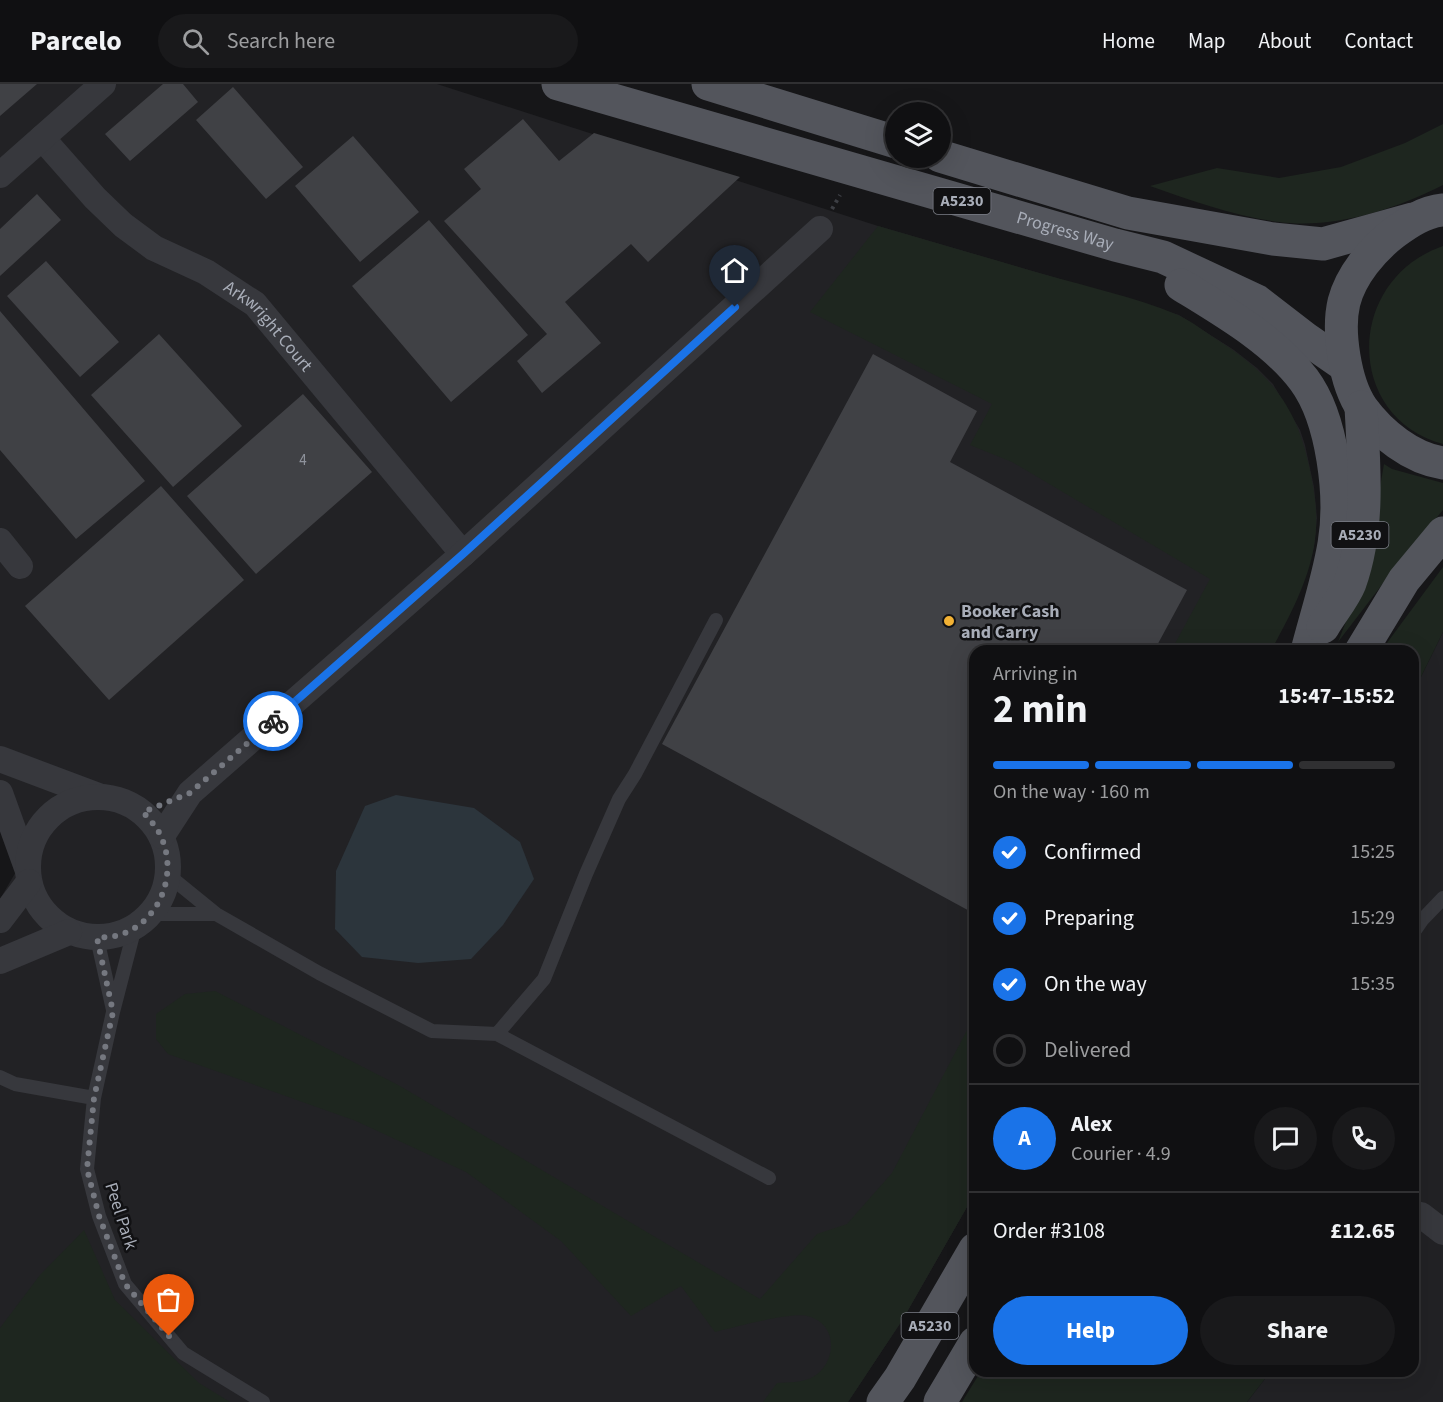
<!DOCTYPE html>
<html lang="en">
<head>
<meta charset="utf-8">
<style>
  body { margin:0; font-family:"Source Sans 3",sans-serif; background:#19191b; color:#f1f3f6; height:100vh; display:flex; flex-direction:column; font-size:22px; white-space:nowrap }
  * { box-sizing:border-box; margin:0 }
  p { font-size:20px; color:#9c9d9f }
  .icon { flex:none; width:33px; height:33px; fill:none; stroke:currentColor; stroke-width:2; stroke-linecap:round; stroke-linejoin:round }
  .map { position:relative; flex:1; overflow:hidden }
  .side { position:absolute; left:969px; top:561px; width:450px; height:732px; display:flex; flex-direction:column; background:#101012; border-radius:18px; box-shadow:0 6px 24px #0002,0 0 0 2px #303032 }
  .side>* { flex:none }
  .controls { position:absolute; left:885px; top:18px; display:grid; gap:12px }
  .controls a { display:grid; place-items:center; width:66px; height:66px; border-radius:50%; background:#101012; box-shadow:0 6px 24px #0002,0 0 0 2px #303032; font-size:30px }
  .pin { position:absolute; display:grid; place-items:center; width:51px; height:51px; color:#fff; margin:-62px -26px; border-radius:50% 50% 50% 0; rotate:-45deg; box-shadow:0 0 6px #0007 }
  .pin .icon { rotate:45deg }
  .courier { position:absolute; display:grid; place-items:center; width:60px; height:60px; margin:-30px; border:4px solid #1a73e8; border-radius:50%; background:#fff; color:#222; box-shadow:0 2px 8px #0007 }
  .head em { font-style:normal; font-weight:700 }
  .head div { display:flex; flex-direction:column-reverse }
  .head { display:flex; align-items:center; justify-content:space-between; height:102px; padding:0 24px }
  h1 { font-size:39px; font-weight:700; line-height:45px }
  .bar { display:grid; grid-template-columns:repeat(4,1fr); gap:9px 6px; align-content:center; height:72px; padding:0 24px }
  .bar i { height:8px; border-radius:4px; background:#303032 }
  .bar .active { background:#1a73e8 }
  .bar p { grid-column:span 4 }
  .line { display:flex; align-items:center; gap:15px; padding:0 24px; border-top:2px solid #303032 }
  .line div { flex:1 }
  .round { display:grid; place-items:center; flex:none; width:63px; height:63px; border-radius:32px; background:#19191b }
  ol { padding:0 24px; list-style:none }
  li { display:flex; align-items:center; gap:18px; height:66px }
  li p { margin-inline-start:auto }
  li .icon { padding:6px; border-radius:50%; background:#1a73e8; color:#fff; stroke-width:4 }
  li:last-child { color:#9c9d9f }
  li i { width:33px; height:33px; border:3px solid #303032; border-radius:50% }
  .cta { display:flex; gap:12px; margin-top:auto; padding:12px 24px }
  .cta a { flex:1; height:69px; border-radius:36px; background:#1a73e8; color:#fff; font-size:24px; font-weight:700; line-height:69px; text-align:center }
  .cta a+a { background:#19191b; color:#f1f3f6 }
  header { display:flex; align-items:center; gap:36px; box-sizing:border-box; height:84px; padding:0 30px; background:#101012; border-bottom:2px solid #303032 }
  header strong { font-size:28px }
  nav { display:flex; gap:33px; margin-inline-start:auto; font-size:21px }
  .search { width:420px; height:54px; background:#19191b; display:flex; align-items:center; gap:15px; box-sizing:border-box; padding:0 21px; border-radius:33px; color:#9c9d9f; font-size:22px }
  .map>svg:first-child { display:block }
</style>
</head>
<body>
<header>
<strong>Parcelo</strong>
<div class="search"><svg class="icon" aria-label="search" viewBox="0 0 24 24"><circle cx="10" cy="10" r="6"/><path d="M15 15l6 6"/></svg>Search here</div>
<nav><a>Home</a><a>Map</a><a>About</a><a>Contact</a></nav>
</header>
<div class="map">
<svg width="1443" height="1318" viewBox="0 0 1443 1318">
  <rect width="100%" height="100%" fill="#161618"/>
  <path fill="#222225" d="M 0,0 L 437,0 L 878,142 L 1128,215 L 1179,231 L 1234,266 L 1257,284 L 1273,300 L 1300,346 L 1305,361 L 1314,403 L 1317,434 L 1314,463 L 1306,490 L 1271,567 L 975,567 L 975,1109 L 903,1235 L 848,1318 L 0,1318 L 0,815 L 31,762 L 0,700 Z
    M 1443,548 L 1443,1318 L 1247,1318 L 1271,1287 L 1413,1287 L 1413,609 Z"/>
  <path fill="#1e261f" d="M 1443,40 L 1443,101 C 1394,126 1334,145 1279,138 C 1234,132 1192,117 1150,102 L 1217,84 L 1279,94 L 1341,83 L 1405,59 Z
    M 878,142 C 933,158 988,174 1043,190 C 1088,203 1135,213 1178,231 C 1191,237 1204,247 1216,255 C 1268,288 1296,320 1309,382 C 1315,409 1319,435 1314,462 C 1308,499 1288,535 1271,567 L 1171,567 L 1210,495 L 1012,378 L 970,361 L 992,320 L 810,228 Z
    M 1443,162 L 1443,360 C 1344,333 1345,196 1443,162 Z
    M 1384,380 L 1392,385 L 1443,399 L 1443,426 L 1404,472 L 1338,558 L 1365,489 Z
    M 1443,483 L 1443,548 L 1413,609 L 1413,567 L 1381,567 Z
    M 215,907 L 400,1002 L 760,1215 L 817,1150 L 847,1140 L 892,1089 L 975,931 L 975,1109 L 903,1235 L 848,1318 L 763,1318 L 777,1299 C 789,1298 802,1299 813,1293 C 837,1279 839,1239 807,1232 C 790,1228 736,1243 715,1248 L 681,1202 L 631,1232 L 561,1157 L 466,1088 L 356,1037 L 168,970 L 156,955 L 156,930 L 185,910 Z
    M 84,1146 L 115,1216 L 199,1299 L 230,1318 L 0,1318 L 0,1244 L 40,1191 Z
    M 981,1287 L 1271,1287 L 1247,1318 L 962,1318 Z"/>
  <path fill="#2c353c" d="M 396,711 L 474,724 L 520,758 L 534,795 L 503,841 L 471,875 L 418,879 L 362,873 L 335,845 L 336,787 L 365,722 Z"/>
  <path fill="#404145" d="M 0,0 L 37,0 L 0,32 Z
    M 163,0 L 183,0 L 198,18 L 130,77 L 105,50 Z
    M 233,3 L 303,83 L 266,115 L 196,36 Z
    M 523,35 L 559,77 L 594,49 L 740,93 L 648,178 L 631,160 L 565,218 L 601,259 L 542,309 L 517,277 L 547,250 L 444,137 L 481,105 L 464,85 Z
    M 353,52 L 419,128 L 360,178 L 295,102 Z
    M 37,110 L 61,136 L 0,192 L 0,145 Z
    M 429,136 L 528,251 L 451,318 L 352,202 Z
    M 46,177 L 119,258 L 80,293 L 7,212 Z
    M 0,227 L 145,397 L 76,455 L 0,366 Z
    M 159,250 L 242,342 L 173,403 L 91,311 Z
    M 873,270 L 977,327 L 950,378 L 1187,506 L 1154,567 L 975,567 L 975,830 L 662,660 Z
    M 303,310 L 372,388 L 256,490 L 187,412 Z
    M 161,402 L 244,496 L 109,616 L 25,522 Z"/>
  <g fill="none" stroke-linecap="round" stroke-linejoin="round">
    <path stroke="#3d3f44" stroke-width="4" stroke-dasharray="3 4.5" stroke-linecap="butt" d="M 832,125 L 840,111"/>
    <path stroke="#37383d" stroke-width="14" d="M 168,791 L 216,830 L 319,889 L 432,947 L 497,950 L 544,895 L 586,790 L 619,715 L 635,690 L 716,536
      M 151,830 L 216,830
      M 135,843 L 113,928 L 94,1014 L 87,1085 L 99,1132 L 125,1200 L 183,1269 L 263,1318
      M 1413,849 L 1422,836 L 1443,814
      M 97,854 L 113,926
      M 497,950 L 769,1094
      M 0,993 L 15,1000 L 94,1014"/>
    <g stroke="#37383d" stroke-width="26">
      <path id="s1" d="M 42,54 L 95,114 L 123,141 L 154,164 L 206,188 L 255,220 L 463,470"/>
      <path d="M 0,91 L 103,0"/>
      <path d="M 0,457 L 20,482"/>
      <path d="M 0,675 L 101,713"/>
      <path d="M 0,709 L 27,784"/>
      <circle cx="98" cy="783" r="70"/>
      <path d="M 162,752 L 190,709 L 463,470 L 820,145"/>
      <path d="M 0,836 L 29,798"/>
      <path d="M 0,877 L 69,848"/>
      <path d="M 1421,1131 L 1443,1148"/>
    </g>
    <g stroke="#53555c" stroke-width="33">
      <path id="s2" d="M 558,0 L 1115,161 L 1163,173 L 1257,217 L 1305,254 L 1344,281"/>
      <path d="M 708,0 L 896,58"/>
      <path d="M 940,72 L 1128,129 L 1273,155 L 1323,160 L 1413,135"/>
      <path d="M 1443,126 C 1424,128 1409,138 1394,149 C 1373,165 1351,191 1344,218 C 1337,247 1345,299 1362,324 C 1381,350 1411,374 1443,379"/>
      <path d="M 1181,201 C 1223,227 1274,256 1304,296 C 1333,335 1342,413 1334,460 C 1328,496 1316,532 1307,567"/>
      <path d="M 1323,543 C 1331,529 1344,514 1350,499 C 1370,443 1364,381 1361,323"/>
      <path d="M 1361,567 L 1404,496 L 1443,449"/>
      <path d="M 883,1318 L 900,1294 L 975,1165"/>
      <path d="M 940,1318 L 975,1259"/>
    </g>
  </g>
  <g fill="none" stroke-linecap="round" stroke-linejoin="round">
    <path stroke="#757880" stroke-width="6" stroke-dasharray="0 10.8" d="M 169,1252 L 125,1200 L 99,1132 L 87,1085 L 94,1014 L 113,928 L 97,854 C 103,853 109,853 115,852 C 158,842 178,793 162,755 C 158,744 150,736 143,728 L 190,709 L 273,637"/>
    <path stroke="#1a73e8" stroke-width="8" d="M 273,637 L 463,470 L 735,223"/>
  </g>
  <circle fill="#f2b134" stroke="#111113" stroke-width="2" cx="949" cy="537" r="6"/>
  <g text-anchor="middle" dominant-baseline="central" stroke-width="5" stroke-linejoin="round" paint-order="stroke">
    <g font-size="15" fill="#8e929b">
      <text x="303" y="376">4</text>
    </g>
    <g fill="#111113" stroke="#7b7e86" stroke-width="1.5">
      <rect x="933.5" y="104" width="57" height="26" rx="4.5"/>
      <rect x="1331.5" y="438" width="57" height="26" rx="4.5"/>
      <rect x="901.5" y="1229" width="57" height="26" rx="4.5"/>
    </g>
    <g font-size="16" font-weight="bold" fill="#a8adb8">
      <text x="962" y="117">A5230</text>
      <text x="1360" y="451">A5230</text>
      <text x="930" y="1242">A5230</text>
    </g>
    <g font-size="18" fill="#a8adb8" stroke="#111113">
      <text stroke="none"><textPath href="#s2" startOffset="528">Progress Way</textPath></text>
      <text stroke="none"><textPath href="#s1" startOffset="298">Arkwright Court</textPath></text>
      <text transform="translate(121 1132) rotate(72)">Peel Park</text>
    </g>
    <g font-size="18" font-weight="bold" fill="#a8adb8" stroke="#111113" text-anchor="start">
      <text x="961" y="527">Booker Cash<tspan x="961" dy="21">and Carry</tspan></text>
    </g>
  </g>
</svg>
<div class="controls">
<a><svg class="icon" aria-label="layers" viewBox="0 0 24 24"><path d="M12 4l9 5-9 5-9-5zM3 14l9 5 9-5"/></svg></a>
</div>
<div class="pin" style="left:169px;top:1252px;background:#ea580c"><svg class="icon" aria-label="bag" viewBox="0 0 24 24"><path d="M5 8h14l-1 12H6zM9 8a3 3 0 0 1 6 0"/></svg></div>
<div class="pin" style="left:735px;top:223px;background:#1f2937"><svg class="icon" aria-label="home" viewBox="0 0 24 24"><path d="M3 11l9-7 9 7M6 9v11h12V9"/></svg></div>
<div class="courier" style="left:273px;top:637px"><svg class="icon" aria-label="bike" viewBox="0 0 24 24"><circle cx="6" cy="16" r="4"/><circle cx="18" cy="16" r="4"/><path d="M6 16l4-8h5l3 8M10 8l3 8H6M13 5h3"/></svg></div>
<section class="side">
<div class="head"><div><h1>2 min</h1><p>Arriving in</p></div><em>15:47–15:52</em></div>
<div class="bar"><i class="active"></i><i class="active"></i><i class="active"></i><i></i><p>On the way · 160 m</p></div>
<ol>
<li><svg class="icon" aria-label="check" viewBox="0 0 24 24"><path d="M5 12l5 5 9-10"/></svg>Confirmed<p>15:25</p></li>
<li><svg class="icon" aria-label="check" viewBox="0 0 24 24"><path d="M5 12l5 5 9-10"/></svg>Preparing<p>15:29</p></li>
<li><svg class="icon" aria-label="check" viewBox="0 0 24 24"><path d="M5 12l5 5 9-10"/></svg>On the way<p>15:35</p></li>
<li><i></i>Delivered</li>
</ol>
<div class="line" style="height:108px"><b class="round" style="background:#1a73e8;color:#fff">A</b><div><b>Alex</b><p>Courier · 4.9</p></div><a class="round"><svg class="icon" aria-label="chat" viewBox="0 0 24 24"><path d="M4 5h16v11H9l-5 4z"/></svg></a><a class="round"><svg class="icon" aria-label="phone" viewBox="0 0 24 24"><path d="M5 4h4l2 5-3 2q2 4 5 5l2-3 5 2v4C11 20 4 13 5 4z"/></svg></a></div>
<div class="line" style="height:78px"><div>Order #3108</div><b>£12.65</b></div>
<div class="cta"><a>Help</a><a>Share</a></div>
</section>
</div>
</body>
</html>
